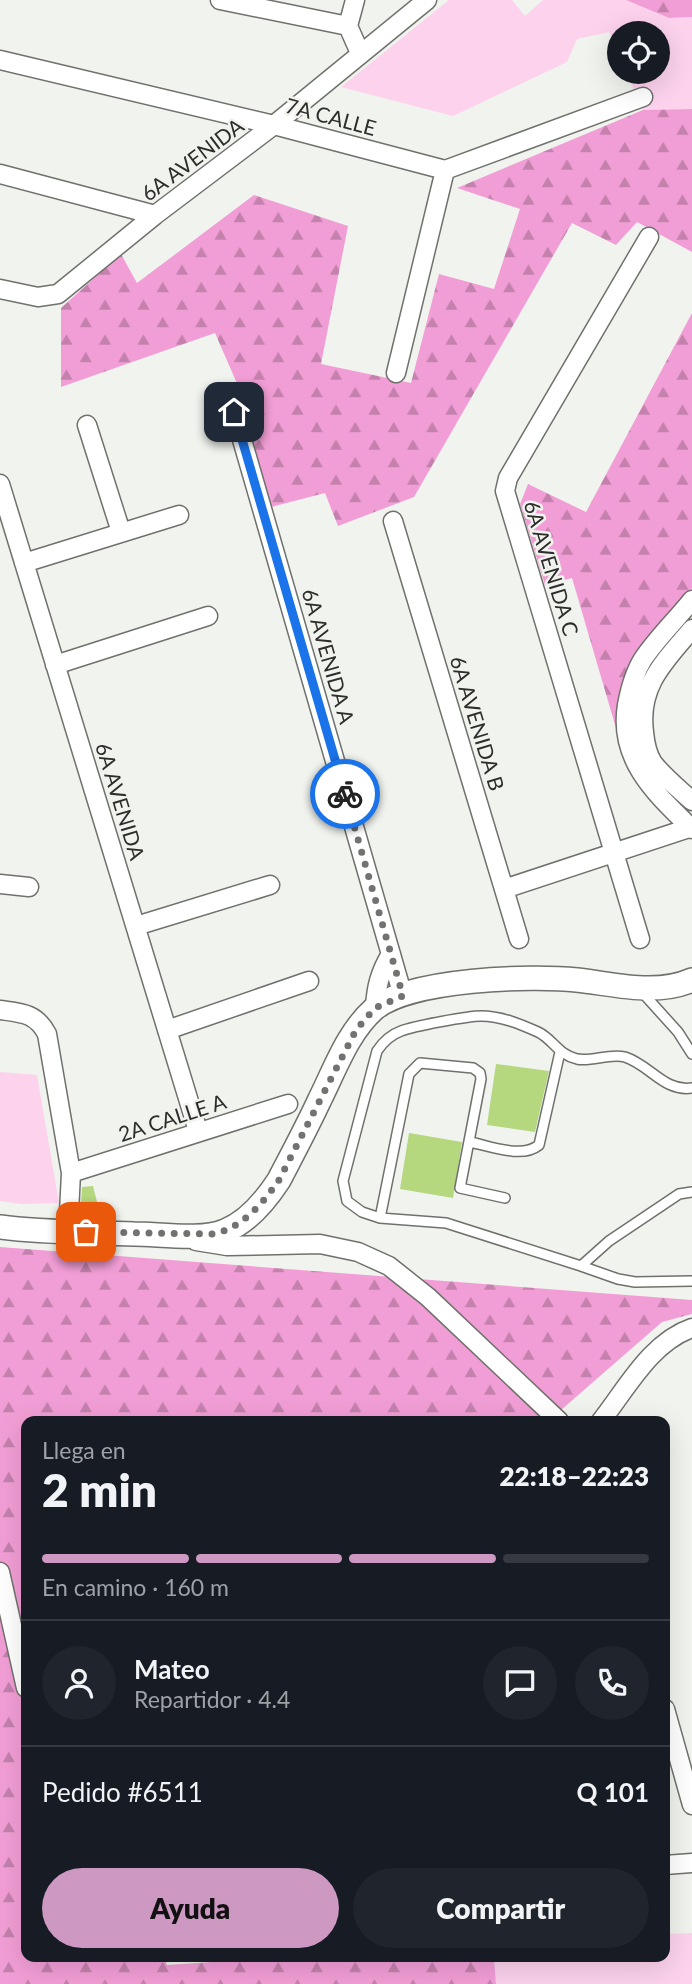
<!DOCTYPE html>
<html lang="es">
<head>
<meta charset="utf-8">
<style>
  body { margin:0; font-family:Lato,sans-serif; background:#20242c; color:#f1f3f6; height:100vh; display:flex; flex-direction:column; font-size:26px; white-space:nowrap }
  * { box-sizing:border-box; margin:0 }
  p { font-size:23px; color:#9ea1a6 }
  .icon { flex:none; width:38px; height:38px; fill:none; stroke:currentColor; stroke-width:2; stroke-linecap:round; stroke-linejoin:round }
  .map { position:relative; flex:1; overflow:hidden }
  .details { position:absolute; left:21px; top:1416px; width:649px; height:546px; display:flex; flex-direction:column; background:#171b24; border-radius:14px; box-shadow:0 7px 28px #0002 }
  .details>* { flex:none }
  .fabs { position:absolute; left:607px; top:21px; display:grid; gap:14px }
  .fabs a { display:grid; place-items:center; width:63px; height:63px; border-radius:50%; background:#171b24; box-shadow:0 7px 28px #0002; font-size:35px }
  .pin { position:absolute; display:grid; place-items:center; width:60px; height:60px; color:#fff; margin:-30px; border-radius:14px; box-shadow:0 4px 10px #0006 }
  .courier { position:absolute; display:grid; place-items:center; width:70px; height:70px; margin:-35px; border:5px solid #1a73e8; border-radius:50%; background:#fff; color:#222; box-shadow:0 2px 9px #0007 }
  .overview em { font-style:normal; font-weight:800 }
  .overview div { display:flex; flex-direction:column-reverse }
  .overview { display:flex; align-items:center; justify-content:space-between; height:119px; padding:0 21px }
  h1 { font-size:46px; font-weight:800; line-height:52px }
  .bar { display:grid; grid-template-columns:repeat(4,1fr); gap:10px 7px; align-content:center; height:84px; padding:0 21px }
  .bar i { height:9px; border-radius:5px; background:#363941 }
  .bar .current { background:#cd98c2 }
  .bar p { grid-column:span 4 }
  .line { display:flex; align-items:center; gap:18px; padding:0 21px; border-top:2px solid #363941 }
  .line div { flex:1 }
  .round { display:grid; place-items:center; flex:none; width:74px; height:74px; border-radius:37px; background:#20242c }
  .primary-button { display:flex; gap:14px; margin-top:auto; padding:14px 21px }
  .primary-button a { flex:1; height:80px; border-radius:42px; background:#cd98c2; color:#111; font-size:28px; font-weight:800; line-height:80px; text-align:center }
  .primary-button a+a { background:#20242c; color:#f1f3f6 }
  .map>svg:first-child { display:block }
</style>
</head>
<body>
<div class="map">
<svg width="692" height="1984" viewBox="0 0 692 1984">
  <defs>
    <pattern id="forest-firs" width="22" height="20" patternUnits="userSpaceOnUse" patternTransform="scale(1.75)"><rect width="22" height="20" fill="#f29ed6"/><path d="M5 1l3.5 6h-7zM16 11l3.5 6h-7z" fill="#c481ae"/></pattern>
  </defs>
  <rect width="100%" height="100%" fill="#f1f3ee"/>
  <path fill="#fcd2ec" d="M 449,0 L 512,0 L 525,16 L 543,0 L 626,0 L 669,18 L 692,17 L 692,109 L 643,110 L 626,72 L 658,72 L 658,33 L 620,33 L 619,57 L 609,32 L 577,39 L 567,62 L 453,116 L 341,87 Z
    M 0,1072 L 37,1075 L 59,1203 L 21,1204 L 0,1201 Z
    M 692,1933 L 692,1984 L 496,1984 L 494,1957 L 665,1956 L 665,1934 Z"/>
  <path fill="url(#forest-firs)" d="M 626,0 L 692,0 L 692,17 L 669,18 Z
    M 692,109 L 692,252 L 637,222 L 616,245 L 572,223 L 414,497 L 338,526 L 325,493 L 271,507 L 239,388 L 215,333 L 61,387 L 61,308 L 121,254 L 137,283 L 254,195 L 348,226 L 321,364 L 411,383 L 439,274 L 494,289 L 520,209 L 457,188 L 643,110 Z
    M 692,313 L 692,588 L 671,615 L 621,702 L 618,735 L 572,578 L 545,585 L 520,504 L 528,484 L 586,512 Z
    M 0,1247 L 692,1300 L 692,1314 L 662,1322 L 553,1417 L 556,1421 L 26,1421 L 26,1956 L 164,1957 L 167,1965 L 303,1956 L 494,1957 L 496,1984 L 0,1984 Z"/>
  <path fill="#b5d77e" d="M 496,1064 L 549,1071 L 535,1132 L 487,1125 Z
    M 409,1133 L 462,1142 L 453,1198 L 400,1189 Z
    M 93,1186 L 98,1206 L 81,1204 L 82,1187 Z"/>
  <g fill="none" stroke-linecap="round" stroke-linejoin="round">
    <defs>
      <path id="service" d="M 641,991 L 678,1032 L 692,1054
        M 692,1088 C 664,1092 650,1065 625,1057 C 609,1053 592,1062 577,1059 C 557,1054 553,1039 538,1032 C 520,1024 501,1016 481,1016 C 468,1016 414,1026 401,1031 C 390,1035 383,1042 377,1051 L 343,1181 L 347,1201 L 362,1212 L 380,1218 L 446,1223 L 581,1266 L 609,1241 L 679,1194 L 692,1192
        M 470,1142 C 490,1146 522,1159 539,1145 L 560,1052
        M 380,1218 L 409,1074 L 420,1063 L 473,1068 L 480,1073 L 481,1079 L 460,1188 L 505,1198
        M 581,1266 L 618,1279 L 635,1282 L 692,1281"/>
      <path id="minor" d="M 220,0 L 348,26 L 360,53
        M 348,26 L 355,0
        M 0,60 L 274,125 L 445,170 L 643,97
        M 0,174 L 155,215
        M 0,289 L 38,297 L 58,294 L 155,215 L 274,125 L 427,0
        M 396,373 L 445,170
        M 234,412 L 403,996
        M 87,425 L 121,532
        M 0,484 L 198,1131
        M 393,521 L 519,939
        M 24,563 L 179,515
        M 692,600 C 676,620 657,638 643,659 C 634,673 630,689 627,705 C 618,760 656,794 692,829
        M 692,629 C 664,662 638,686 644,732 C 645,743 647,754 653,763 C 664,777 679,789 692,801
        M 55,665 L 208,616
        M 0,884 L 29,887
        M 504,889 L 692,827
        M 136,926 L 270,885
        M 640,939 L 505,491 L 508,478 L 649,237
        M 375,1008 C 376,987 380,972 391,954
        M 0,1010 C 22,1013 36,1013 47,1034 L 71,1173 L 68,1232
        M 167,1030 L 309,981
        M 71,1173 L 288,1104
        M 196,1241 L 227,1246 L 320,1244 L 358,1252 L 389,1266 L 428,1297 L 559,1421
        M 601,1421 C 627,1388 651,1342 692,1328
        M 0,1572 L 26,1688
        M 665,1709 L 692,1805
        M 665,1865 L 692,1863"/>
      <path id="tertiary" d="M 0,1227 C 44,1233 89,1232 134,1234 C 159,1234 202,1241 225,1231 C 248,1222 266,1200 279,1180 C 293,1153 307,1127 320,1099 C 335,1069 348,1032 374,1009 C 409,979 532,975 577,980 C 614,984 656,996 692,980"/>
    </defs>
    <use href="#service" stroke="#6f716c" stroke-width="12"/>
    <use href="#minor" stroke="#6f716c" stroke-width="21"/>
    <use href="#tertiary" stroke="#6f716c" stroke-width="26"/>
    <use href="#service" stroke="#fff" stroke-width="9"/>
    <use href="#minor" stroke="#fff" stroke-width="18"/>
    <use href="#tertiary" stroke="#fff" stroke-width="23"/>
  </g>
  <g fill="none" stroke-linecap="round" stroke-linejoin="round">
    <path stroke="#727270" stroke-width="7" stroke-dasharray="0 12.6" d="M 86,1232 L 214,1234 C 243,1227 263,1203 279,1180 L 356,1030 L 375,1008 L 403,996 L 345,794"/>
    <path stroke="#1a73e8" stroke-width="9" d="M 234,412 L 345,794"/>
  </g>
  <g text-anchor="middle" dominant-baseline="central" stroke-width="5" stroke-linejoin="round" paint-order="stroke">
    <g font-size="21" fill="#2d2d2c" stroke="#f1f3ee">
      <text transform="translate(331 116) rotate(15)">7A CALLE</text>
      <text transform="translate(192 159) rotate(-37)">6A AVENIDA</text>
      <text transform="translate(552 568) rotate(73)">6A AVENIDA C</text>
      <text transform="translate(329 656) rotate(74)">6A AVENIDA A</text>
      <text transform="translate(478 723) rotate(73)">6A AVENIDA B</text>
      <text transform="translate(121 801) rotate(73)">6A AVENIDA</text>
      <text transform="translate(172 1117) rotate(-18)">2A CALLE A</text>
    </g>
  </g>
</svg>
<div class="fabs">
<a><svg class="icon" aria-label="locate" viewBox="0 0 24 24"><circle cx="12" cy="12" r="6"/><path d="M12 2v4M12 18v4M2 12h4M18 12h4"/></svg></a>
</div>
<div class="pin" style="left:86px;top:1232px;background:#ea580c"><svg class="icon" aria-label="bag" viewBox="0 0 24 24"><path d="M5 8h14l-1 12H6zM9 8a3 3 0 0 1 6 0"/></svg></div>
<div class="pin" style="left:234px;top:412px;background:#1f2937"><svg class="icon" aria-label="home" viewBox="0 0 24 24"><path d="M3 11l9-7 9 7M6 9v11h12V9"/></svg></div>
<div class="courier" style="left:345px;top:794px"><svg class="icon" aria-label="bike" viewBox="0 0 24 24"><circle cx="6" cy="16" r="4"/><circle cx="18" cy="16" r="4"/><path d="M6 16l4-8h5l3 8M10 8l3 8H6M13 5h3"/></svg></div>
<section class="details">
<div class="overview"><div><h1>2 min</h1><p>Llega en</p></div><em>22:18–22:23</em></div>
<div class="bar"><i class="current"></i><i class="current"></i><i class="current"></i><i></i><p>En camino · 160 m</p></div>
<div class="line" style="height:126px"><a class="round"><svg class="icon" aria-label="person" viewBox="0 0 24 24"><circle cx="12" cy="8" r="4"/><path d="M4 21q1-7 8-7t8 7"/></svg></a><div><b>Mateo</b><p>Repartidor · 4.4</p></div><a class="round"><svg class="icon" aria-label="chat" viewBox="0 0 24 24"><path d="M4 5h16v11H9l-5 4z"/></svg></a><a class="round"><svg class="icon" aria-label="phone" viewBox="0 0 24 24"><path d="M5 4h4l2 5-3 2q2 4 5 5l2-3 5 2v4C11 20 4 13 5 4z"/></svg></a></div>
<div class="line" style="height:91px"><div>Pedido #6511</div><b>Q 101</b></div>
<div class="primary-button"><a>Ayuda</a><a>Compartir</a></div>
</section>
</div>
</body>
</html>
